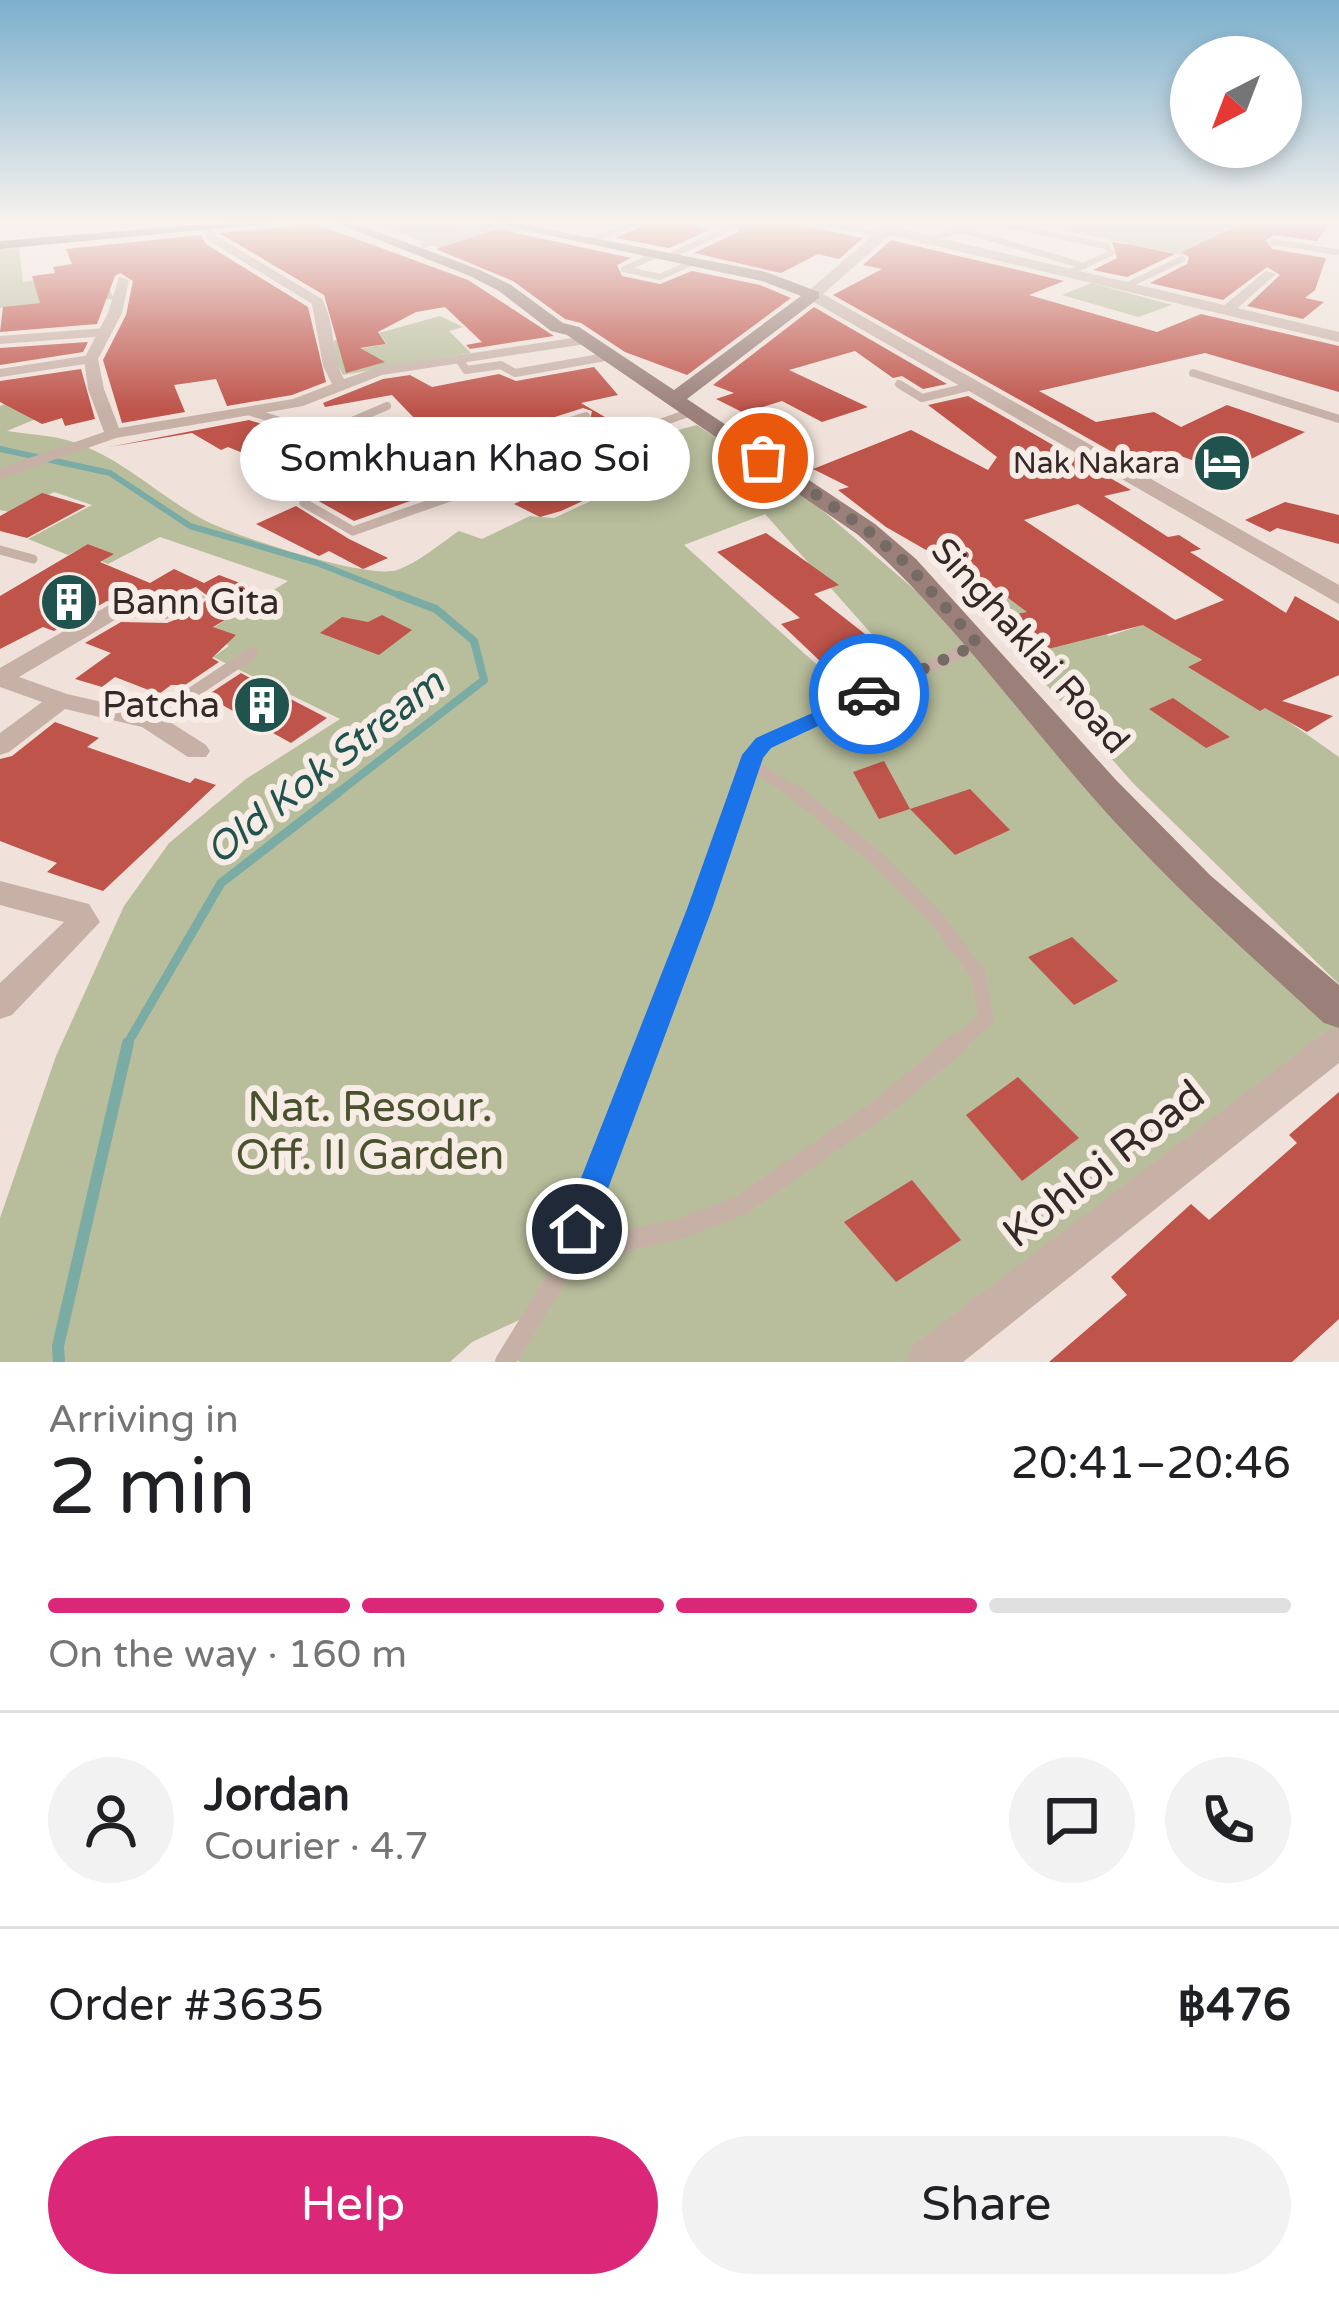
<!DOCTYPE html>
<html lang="en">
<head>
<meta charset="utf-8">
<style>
  body { margin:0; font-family:"Varela Round",sans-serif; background:#f2f2f2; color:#202124; height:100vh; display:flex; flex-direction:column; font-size:45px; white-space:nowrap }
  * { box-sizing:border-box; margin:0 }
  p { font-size:39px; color:#757577 }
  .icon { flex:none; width:66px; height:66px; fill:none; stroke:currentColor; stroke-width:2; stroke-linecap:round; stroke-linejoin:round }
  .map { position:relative; height:1362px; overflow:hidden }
  .sheet { display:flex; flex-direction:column; background:#fff; flex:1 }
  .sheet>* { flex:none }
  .needle { width:78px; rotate:222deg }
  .fabs { position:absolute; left:1170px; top:36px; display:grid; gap:24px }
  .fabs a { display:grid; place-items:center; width:132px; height:132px; border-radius:50%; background:#fff; box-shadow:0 6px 18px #0003; font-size:60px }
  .pin { position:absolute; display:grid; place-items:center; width:102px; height:102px; color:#fff; margin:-51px; border:6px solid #fff; border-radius:50%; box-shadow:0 3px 12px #0007 }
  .courier { position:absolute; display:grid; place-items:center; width:120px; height:120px; margin:-60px; border:9px solid #1a73e8; border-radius:50%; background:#fff; color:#222; box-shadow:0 3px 15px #0007 }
  .bubble { position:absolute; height:84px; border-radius:42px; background:#fff; box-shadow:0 6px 18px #0003; font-size:39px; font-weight:600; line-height:84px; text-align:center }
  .summary em { font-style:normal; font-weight:600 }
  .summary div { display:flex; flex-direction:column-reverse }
  .summary { display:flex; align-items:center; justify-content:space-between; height:204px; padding:0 48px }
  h1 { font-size:78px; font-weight:600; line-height:90px }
  .bar { display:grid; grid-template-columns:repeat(4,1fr); gap:18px 12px; align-content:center; height:144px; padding:0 48px }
  .bar i { height:15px; border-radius:9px; background:#e0e0e0 }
  .bar .on { background:#db2777 }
  .bar p { grid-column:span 4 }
  .line { display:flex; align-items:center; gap:30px; padding:0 48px; border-top:3px solid #e0e0e0 }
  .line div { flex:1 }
  .round { display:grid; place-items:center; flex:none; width:126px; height:126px; border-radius:63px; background:#f2f2f2 }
  .cta { display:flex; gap:24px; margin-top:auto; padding:24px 48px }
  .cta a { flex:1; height:138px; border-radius:72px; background:#db2777; color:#fff; font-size:48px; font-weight:600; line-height:138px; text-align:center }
  .cta a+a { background:#f2f2f2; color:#202124 }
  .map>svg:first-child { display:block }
</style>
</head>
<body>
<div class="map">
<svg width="1339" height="1362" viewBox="0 0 1339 1362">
  <rect width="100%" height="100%" fill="#f0e2da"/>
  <path fill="#b8be9c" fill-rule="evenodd" d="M 369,221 L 473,221 L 522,230 L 447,251 Z
    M 1083,221 L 1232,221 L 1238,223 L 1221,234 L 1203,259 L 1062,230 Z
    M 19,248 L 23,282 L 102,272 L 114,299 L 0,308 L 0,249 Z
    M 1091,283 L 1172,305 L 1138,317 L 1062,295 Z
    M 440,316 L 463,327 L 449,331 L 471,353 L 343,375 L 335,359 L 334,340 L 347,339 L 354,350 L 387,344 L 379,333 Z
    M 19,398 L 43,416 L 7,431 C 27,434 50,435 70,441 C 120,456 160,497 204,520 C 235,536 368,580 397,570 C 418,563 441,543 459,531 L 482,539 L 530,516 L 554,518 L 679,460 L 647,438 L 697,425 L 815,504 L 978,644 L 1339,1010 L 1339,1042 L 928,1362 L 519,1362 L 512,1354 L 536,1312 L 472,1342 L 450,1362 L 0,1362 L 0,1218 L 56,1056 L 124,906 L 169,843 L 246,779 L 340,719 L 213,657 L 229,646 L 211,629 L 288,581 L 160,537 L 108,564 L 101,561 L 113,554 L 89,544 L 68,555 L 28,539 L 92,505 L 54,492 L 14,513 L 0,510 L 0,406 ZM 765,514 L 908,675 L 856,700 L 684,545 Z
    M 958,560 L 1061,603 L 1109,636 L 1148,623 L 1339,757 L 1339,984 L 1133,783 L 945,570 Z"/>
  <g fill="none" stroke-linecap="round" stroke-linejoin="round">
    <path stroke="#7baba5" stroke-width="6" d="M 0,449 L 110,473 L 190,526 L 317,563 L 406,598"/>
    <path stroke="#7baba5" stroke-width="8" d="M 335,795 L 484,680 L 474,641 L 436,609 L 399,595"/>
    <path stroke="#7baba5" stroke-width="9" d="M 126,1046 L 221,883 L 339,792"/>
    <path stroke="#7baba5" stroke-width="12" d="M 59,1362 L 58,1346 L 128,1043"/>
  </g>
  <path fill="#be544a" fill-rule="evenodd" d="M 653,221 L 695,221 L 698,227 L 709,230 L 669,248 L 616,238 Z
    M 739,221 L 796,221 L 799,225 L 863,238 L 839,259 L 818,254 L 781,273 L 694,253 L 738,232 Z
    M 1247,221 L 1331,221 L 1317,241 L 1274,235 L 1266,240 L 1272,249 L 1326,258 L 1315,290 L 1305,298 L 1324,302 L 1303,319 L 1247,306 L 1280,275 L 1267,267 L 1223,300 L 1150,283 L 1187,264 L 1189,257 L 1182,252 Z
    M 316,224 L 468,280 L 554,336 L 470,349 L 466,345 L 482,342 L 445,307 L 416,312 L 378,332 L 386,344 L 360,348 L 385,362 L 346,373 L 324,295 L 219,233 Z
    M 498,229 L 631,258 L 617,265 L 622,276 L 660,284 L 692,271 L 760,285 L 791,298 L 687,375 L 625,352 L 581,323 L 565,319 L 513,281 L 436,249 Z
    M 201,235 L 206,244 L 308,307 L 326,382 L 292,395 L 227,406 L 216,379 L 174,385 L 185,412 L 122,423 L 103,360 L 126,315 L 133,281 L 120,273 L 115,276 L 97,324 L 0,332 L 3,307 L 40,303 L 32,276 L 55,273 L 53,267 L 72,264 L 66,249 Z
    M 891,240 L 1064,281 L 1029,295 L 1157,332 L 1201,314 L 1339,346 L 1339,392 L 1205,353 L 1039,391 L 1096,422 L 1154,412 L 1181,427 L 1227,405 L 1305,432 L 1225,472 L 1178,455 L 1139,467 L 833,295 L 882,269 L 863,265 Z
    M 1112,242 L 1133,245 L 1175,254 L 1127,277 L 1093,270 L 1117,258 Z
    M 814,307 L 947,384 L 923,389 L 902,376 L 893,378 L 855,351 L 789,370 L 868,407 L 822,422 L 782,401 L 744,413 L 716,399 L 734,393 L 713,385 Z
    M 88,342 L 83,352 L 0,365 L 0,348 Z
    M 594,367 L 618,395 L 581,403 L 622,427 L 519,463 L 502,452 L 589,424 L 592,411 L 583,408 L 483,440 L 476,435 L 439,444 L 392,395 L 325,407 L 323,403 L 383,379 L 410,375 L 432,387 L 499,374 L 516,381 Z
    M 81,369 L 95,419 L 65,426 L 62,418 L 42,424 L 0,402 L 0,381 Z
    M 968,396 L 1131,490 L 1104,496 L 1168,537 L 1179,535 L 1201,549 L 1190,552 L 1286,613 L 1295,596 L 1339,621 L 1339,675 L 1282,701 L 1333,716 L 1307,732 L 1265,708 L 1260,711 L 1188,667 L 1202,660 L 1143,625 L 1048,649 L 1012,615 L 1027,612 L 939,546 L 926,550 L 886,527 L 838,490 L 849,487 L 813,469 L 911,430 L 988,470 L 997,457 L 928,405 ZM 1078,504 L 1109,524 L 1224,600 L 1175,620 L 1024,520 Z
    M 249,420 L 298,435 L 343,457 L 300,486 L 271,479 L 285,470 L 228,447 L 221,450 L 192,433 L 109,447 Z
    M 640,439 L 674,459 L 561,511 L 540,517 L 514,504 L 587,470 L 583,460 Z
    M 382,479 L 413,500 L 354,521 L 315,499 Z
    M 42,493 L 86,506 L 27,538 L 0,531 L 0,516 Z
    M 1285,502 L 1339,515 L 1339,544 L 1277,528 L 1270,532 L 1245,520 Z
    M 296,506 L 349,539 L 388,558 L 363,569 L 329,551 L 319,556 L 256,524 Z
    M 766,533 L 839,585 L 814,594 L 879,645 L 820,661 L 781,624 L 800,618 L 717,552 Z
    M 88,544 L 114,554 L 100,562 L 150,583 L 174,569 L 204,583 L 219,575 L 269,594 L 213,627 L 236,635 L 212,658 L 219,662 L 185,685 L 171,685 L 159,694 L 115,677 L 102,687 L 75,679 L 111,653 L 85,643 L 121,622 L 167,623 L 194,612 L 209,597 L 196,587 L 157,602 L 107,601 L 54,631 L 43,627 L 0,649 L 0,596 Z
    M 382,615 L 412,630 L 379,655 L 320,633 L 342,617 L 368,622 Z
    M 241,673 L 250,678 L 327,718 L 291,743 L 206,696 Z
    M 1173,698 L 1230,737 L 1206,748 L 1149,709 Z
    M 55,722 L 99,738 L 87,747 L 190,783 L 195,778 L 216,785 L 103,891 L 47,872 L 57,863 L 0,841 L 0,759 L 12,756 Z
    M 884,761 L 910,809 L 879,819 L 853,772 Z
    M 970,789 L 1010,830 L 955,855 L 910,809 Z
    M 1072,937 L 1118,981 L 1074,1005 L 1028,957 Z
    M 1018,1077 L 1079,1138 L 1022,1181 L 966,1115 Z
    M 1339,1092 L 1339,1319 L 1292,1362 L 1049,1362 L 1127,1295 L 1111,1277 L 1191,1204 L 1209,1220 L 1297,1143 L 1289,1135 Z
    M 912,1180 L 961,1240 L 896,1282 L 844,1222 Z"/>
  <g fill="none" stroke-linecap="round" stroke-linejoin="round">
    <path stroke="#c7b1a7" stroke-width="6" d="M 988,221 L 1106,246 L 1111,253 L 1068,273
      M 1066,221 L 1079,223
      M 959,229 L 1084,266
      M 930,240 L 983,221
      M 1273,242 L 1336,252
      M 424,245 L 496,222
      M 656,255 L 624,269 L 660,277 L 693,262
      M 668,257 L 734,226 L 702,221
      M 1126,286 L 1182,259"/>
    <path stroke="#c7b1a7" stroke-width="8" d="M 0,340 L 106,332
      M 459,359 L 466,370 L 501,365 L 515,373 L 611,356
      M 0,373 L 91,359
      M 1193,373 L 1339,419
      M 899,384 L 922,398 L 972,386
      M 248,411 L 347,442
      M 322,434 L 387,406
      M 505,442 L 586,416
      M 606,442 L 694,411"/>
    <path stroke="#c7b1a7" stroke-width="9" d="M 511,475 L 486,458 L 483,449 L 515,439
      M 326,476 L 376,451 L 337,439
      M 304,503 L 353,531 L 615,439
      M 0,550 L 33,559"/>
    <path stroke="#c7b1a7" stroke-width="12" d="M 150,721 L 252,653
      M 749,763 L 799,795
      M 739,795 L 753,755 L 764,743 L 978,644"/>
    <path stroke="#c7b1a7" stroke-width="15" d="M 795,792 L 875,857 L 936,918 L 978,974 L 986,1019 L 954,1046
      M 648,1046 L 740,792"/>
    <path stroke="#c7b1a7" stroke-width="20" d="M 562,1269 L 633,1239 L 683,1228 L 743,1204 L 882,1107 L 958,1043
      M 505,1362 L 562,1269 L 649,1043"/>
    <path fill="#c7b1a7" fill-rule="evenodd" d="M 635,221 L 649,221 L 590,243 L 580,241 Z
      M 800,221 L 822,221 L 887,234 L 882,237 Z
      M 203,227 L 211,227 L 216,236 L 322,299 C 336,325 331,354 344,379 L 379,367 L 586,336 L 593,340 L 586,344 L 382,375 L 303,406 L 116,438 L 0,479 L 0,468 L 104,432 L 88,389 L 84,359 L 108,313 L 119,277 L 129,280 L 122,313 L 98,359 L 104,389 L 119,428 L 293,399 L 332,384 L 323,366 L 312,304 L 208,240 Z
      M 1266,271 L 1276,274 L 1232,313 L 1222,313 L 1222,307 Z
      M 194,591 L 205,597 L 192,608 L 167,619 L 120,617 L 19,677 L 67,694 L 159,715 L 206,745 L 210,751 L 206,757 L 188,757 L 142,727 L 65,709 L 9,752 L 0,755 L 0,733 L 42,702 L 0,687 L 0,668 L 109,605 L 158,607 Z
      M 0,881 L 89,904 L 100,922 L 12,1015 L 0,1019 L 0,983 L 64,922 L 0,905 Z
      M 1339,1027 L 1339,1063 L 963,1362 L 906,1362 L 912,1346 L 1327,1031 Z"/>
    <path fill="#c7b1a7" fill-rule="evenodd" d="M 890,221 L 904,221 L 897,228 L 1339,332 L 1339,342 L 890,235 L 823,294 L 1339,585 L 1339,604 L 807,298 L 807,292 Z"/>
    <path fill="#9a8079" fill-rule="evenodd" d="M 331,221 L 349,221 L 480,270 L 511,285 L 563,323 L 579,327 L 674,390 L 801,296 L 762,281 L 482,221 L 506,221 L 766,272 L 819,292 L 819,298 L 687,399 L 875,524 L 916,559 L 1116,780 L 1211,876 L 1339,985 L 1339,1028 L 1324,1023 C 1243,949 1161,876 1089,793 C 1013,706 944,610 857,534 L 567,335 L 551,331 L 499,291 L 470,276 Z"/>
    <path fill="#755e59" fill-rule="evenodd" d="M 244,221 L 295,221 L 0,249 L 0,241 Z"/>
  </g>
  <linearGradient id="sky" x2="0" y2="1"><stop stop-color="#7cb0cd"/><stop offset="0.54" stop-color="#f8f2ee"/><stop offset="1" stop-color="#f8f2ee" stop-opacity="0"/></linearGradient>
  <rect width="1339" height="411" fill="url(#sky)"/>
  <path fill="#1a73e8" d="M 869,688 L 879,694 L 876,699 L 771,748 L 763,758 L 712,909 L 593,1229 L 589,1241 L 577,1246 L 566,1241 L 561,1229 L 687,909 L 742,755 L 756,738 Z"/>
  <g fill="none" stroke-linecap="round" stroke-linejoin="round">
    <path stroke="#766a66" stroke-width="12" stroke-dasharray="0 21.6" d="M 763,458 L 866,529 L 907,564 L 978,644 L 869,694"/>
  </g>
  <defs>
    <symbol id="hotel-disc" viewBox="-11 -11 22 22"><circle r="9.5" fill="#20534e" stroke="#f8ede6"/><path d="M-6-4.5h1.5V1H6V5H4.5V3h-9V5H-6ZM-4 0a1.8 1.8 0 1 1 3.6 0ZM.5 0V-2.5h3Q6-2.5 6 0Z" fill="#fff"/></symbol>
    <symbol id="building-disc" viewBox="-11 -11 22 22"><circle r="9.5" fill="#20534e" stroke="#f8ede6"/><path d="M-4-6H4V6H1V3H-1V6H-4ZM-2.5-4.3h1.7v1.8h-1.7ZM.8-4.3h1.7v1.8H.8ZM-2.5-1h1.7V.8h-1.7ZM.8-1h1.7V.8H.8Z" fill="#fff"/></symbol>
  </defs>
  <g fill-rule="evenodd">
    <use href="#hotel-disc" x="1189" y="430" width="66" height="66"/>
    <use href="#building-disc" x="36" y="569" width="66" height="66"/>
    <use href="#building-disc" x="229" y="672" width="66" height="66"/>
  </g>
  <g text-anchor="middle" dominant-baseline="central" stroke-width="12" stroke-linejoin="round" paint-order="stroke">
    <g font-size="30" fill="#342927" stroke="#f8ede6" text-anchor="end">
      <text x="1180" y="463">Nak Nakara</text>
    </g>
    <g font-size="36" fill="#342927" stroke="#f8ede6" text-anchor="start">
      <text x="111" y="602">Bann Gita</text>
      <text x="220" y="705" text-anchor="end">Patcha</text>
    </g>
    <g font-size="36" fill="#342927" stroke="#f8ede6">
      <text transform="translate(1030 646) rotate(48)">Singhaklai Road</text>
    </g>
    <g font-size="39" font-style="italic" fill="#20534e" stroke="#f8ede6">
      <text transform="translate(325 767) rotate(-38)">Old Kok Stream</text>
    </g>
    <g font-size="42" fill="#49512d" stroke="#f8ede6">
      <text x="370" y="1107">Nat. Resour.<tspan x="370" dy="48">Off. II Garden</tspan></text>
    </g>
    <g font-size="42" fill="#342927" stroke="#f8ede6">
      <text transform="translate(1104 1164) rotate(-38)">Kohloi Road</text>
    </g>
  </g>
</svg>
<div class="fabs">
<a><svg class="needle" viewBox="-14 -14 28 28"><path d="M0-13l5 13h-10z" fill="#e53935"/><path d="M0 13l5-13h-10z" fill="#757577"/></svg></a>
</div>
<div class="pin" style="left:763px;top:458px;background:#ea580c"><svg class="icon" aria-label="bag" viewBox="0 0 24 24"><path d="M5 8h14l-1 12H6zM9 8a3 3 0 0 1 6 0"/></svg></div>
<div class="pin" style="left:577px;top:1229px;background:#1f2937"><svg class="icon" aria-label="home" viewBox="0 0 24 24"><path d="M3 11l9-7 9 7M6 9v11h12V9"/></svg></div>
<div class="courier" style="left:869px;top:694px"><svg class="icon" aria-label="car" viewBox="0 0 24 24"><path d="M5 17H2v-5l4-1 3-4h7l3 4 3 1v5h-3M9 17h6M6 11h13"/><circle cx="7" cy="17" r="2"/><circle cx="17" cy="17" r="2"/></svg></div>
<div class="bubble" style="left:240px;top:417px;width:450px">Somkhuan Khao Soi</div>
</div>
<section class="sheet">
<div class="summary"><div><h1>2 min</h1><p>Arriving in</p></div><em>20:41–20:46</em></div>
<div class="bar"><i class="on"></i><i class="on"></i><i class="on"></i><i></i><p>On the way · 160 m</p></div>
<div class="line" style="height:216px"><a class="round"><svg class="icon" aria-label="person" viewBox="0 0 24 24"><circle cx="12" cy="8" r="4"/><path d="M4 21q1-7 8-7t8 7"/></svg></a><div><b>Jordan</b><p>Courier · 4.7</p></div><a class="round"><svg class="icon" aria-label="chat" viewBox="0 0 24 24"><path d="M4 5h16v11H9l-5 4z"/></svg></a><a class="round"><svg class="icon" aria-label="phone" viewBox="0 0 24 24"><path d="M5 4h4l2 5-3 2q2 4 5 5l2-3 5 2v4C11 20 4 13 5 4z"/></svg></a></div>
<div class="line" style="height:156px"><div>Order #3635</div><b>฿476</b></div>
<div class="cta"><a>Help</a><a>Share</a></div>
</section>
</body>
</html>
